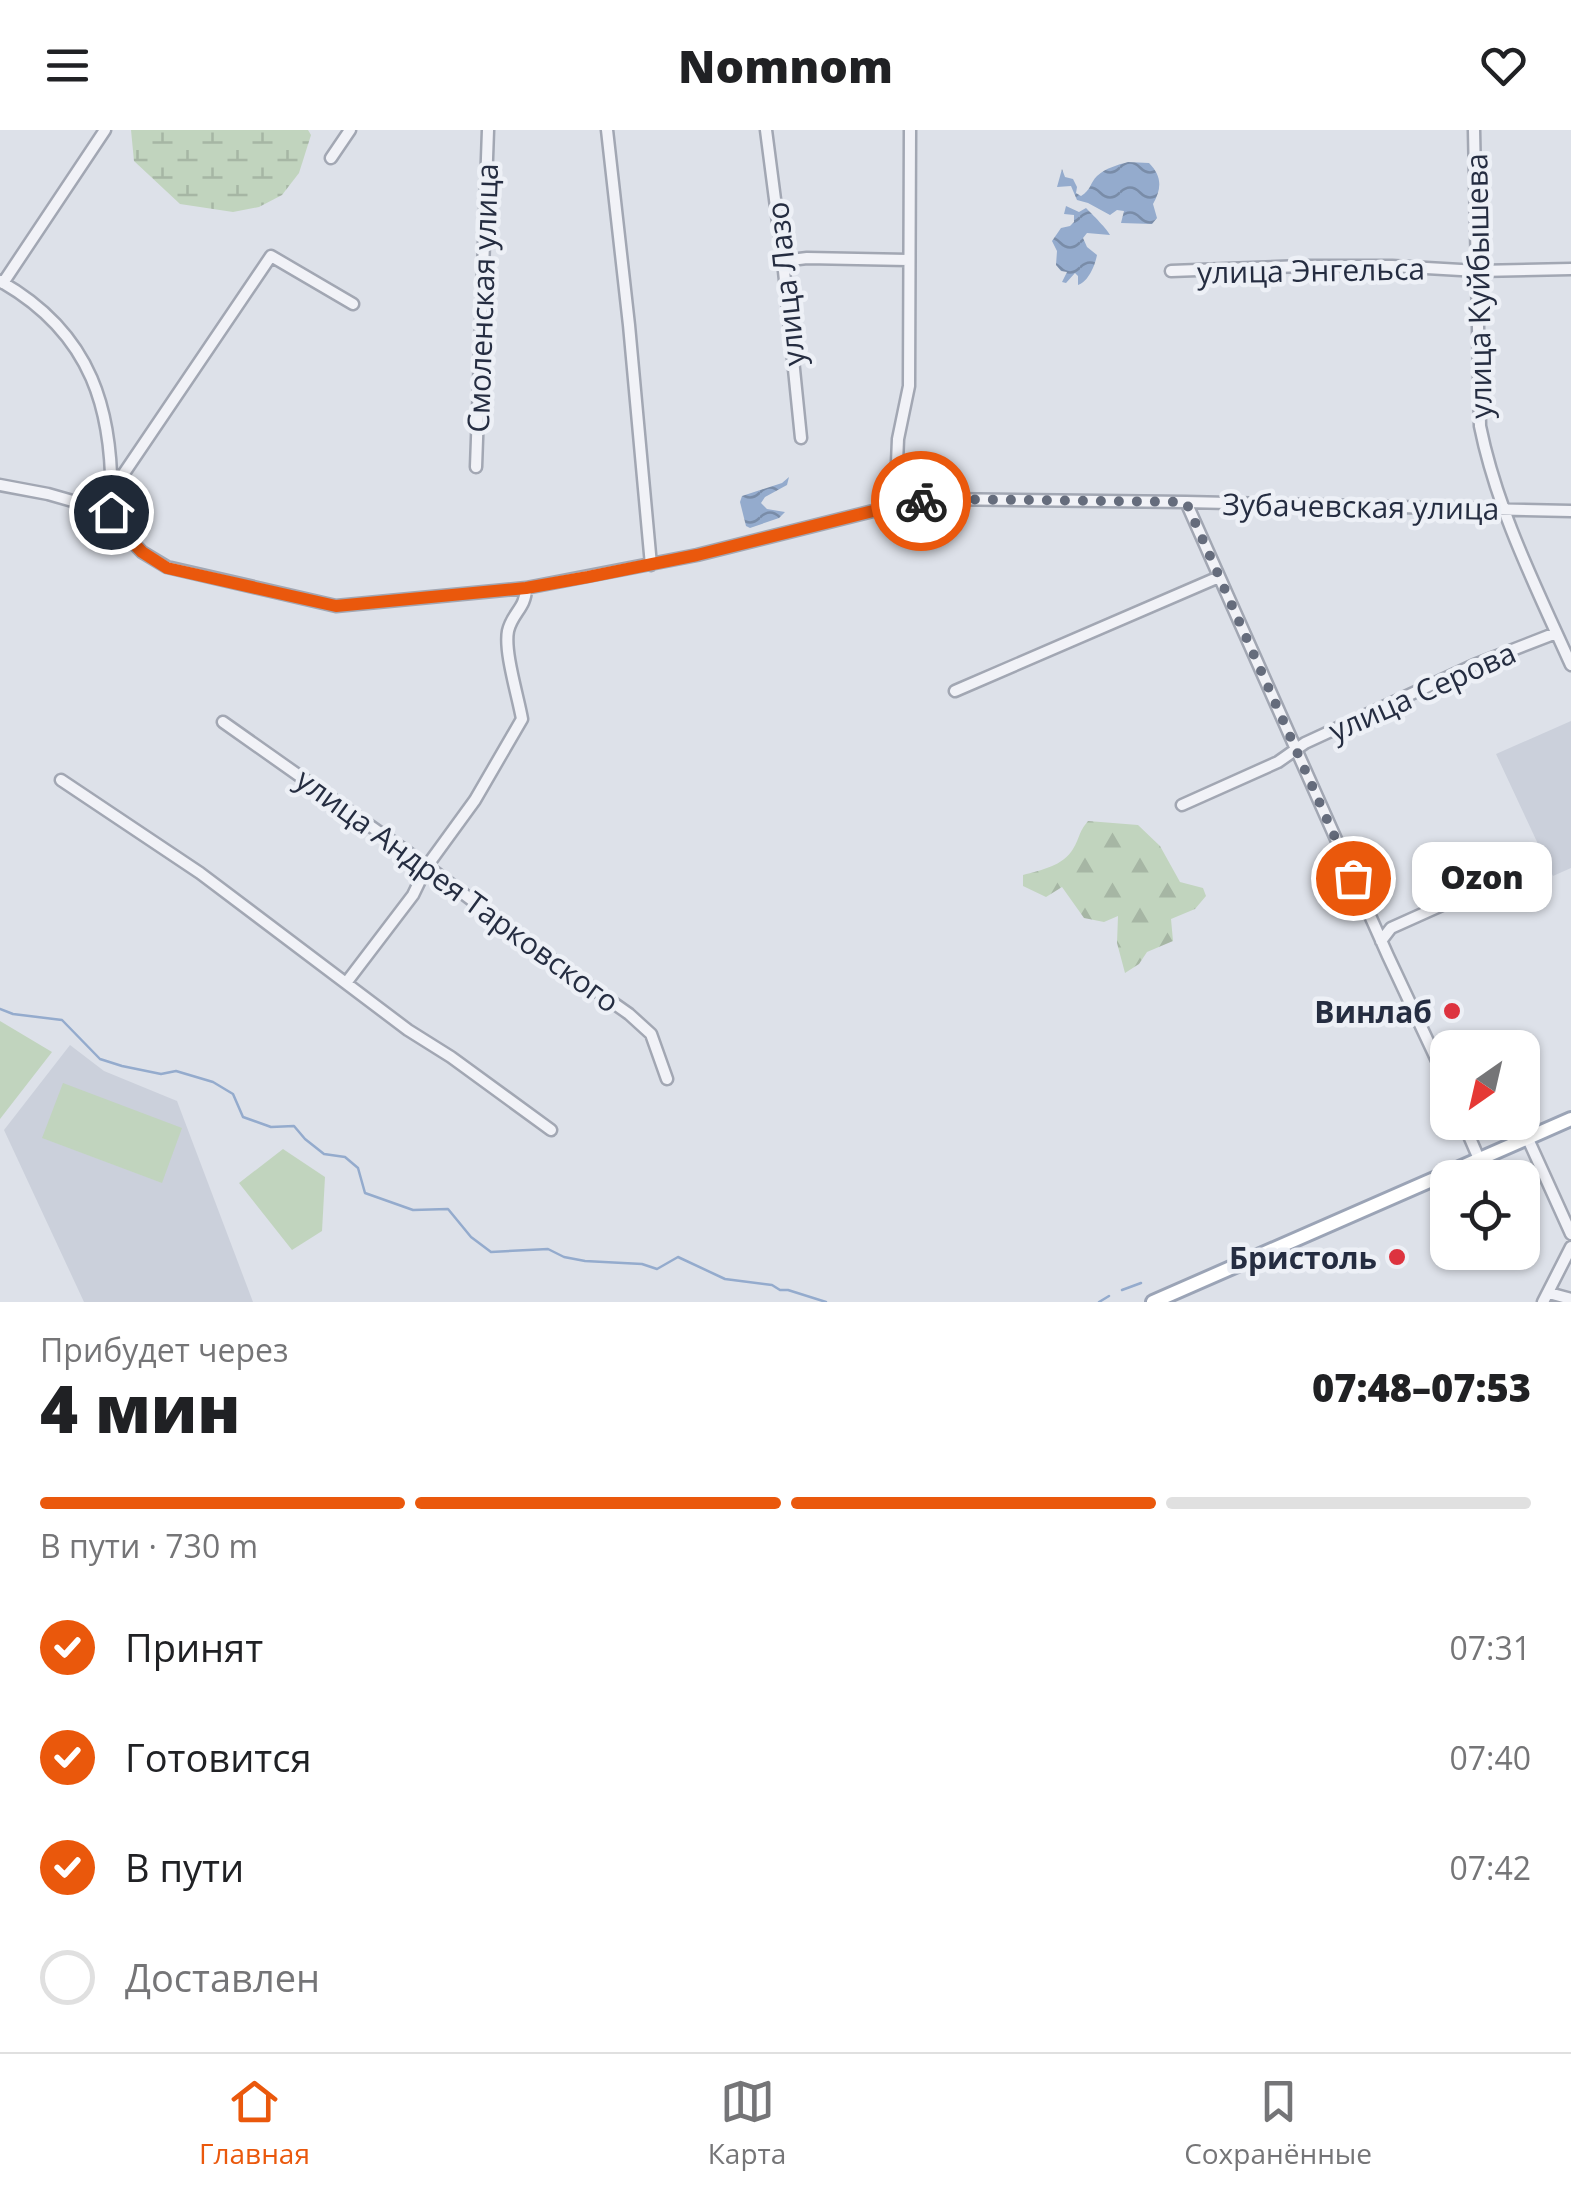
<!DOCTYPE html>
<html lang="ru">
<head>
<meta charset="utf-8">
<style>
  body { margin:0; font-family:"Open Sans",sans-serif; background:#f2f2f2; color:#202124; height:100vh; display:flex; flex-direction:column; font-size:38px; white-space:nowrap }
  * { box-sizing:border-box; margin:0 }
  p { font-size:32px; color:#757577 }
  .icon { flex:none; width:55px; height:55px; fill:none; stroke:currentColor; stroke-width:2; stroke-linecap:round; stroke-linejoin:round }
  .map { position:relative; height:1172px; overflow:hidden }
  .drawer { display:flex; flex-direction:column; background:#fff; flex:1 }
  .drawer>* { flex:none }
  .needle { width:65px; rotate:214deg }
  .buttons { position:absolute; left:1430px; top:900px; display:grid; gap:20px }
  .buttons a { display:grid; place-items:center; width:110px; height:110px; border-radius:20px; background:#fff; box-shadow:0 2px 8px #0004; font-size:50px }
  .pin { position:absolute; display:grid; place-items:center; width:85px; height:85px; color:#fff; margin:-42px; border:5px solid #fff; border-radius:50%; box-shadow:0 2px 10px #0007 }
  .courier { position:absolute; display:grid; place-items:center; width:100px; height:100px; margin:-50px; border:8px solid #ea580c; border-radius:50%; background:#fff; color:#222; box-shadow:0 2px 12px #0007 }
  .bubble { position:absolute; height:70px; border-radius:20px; background:#fff; box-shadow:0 2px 8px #0004; font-size:32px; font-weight:800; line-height:70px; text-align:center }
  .head em { font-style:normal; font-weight:800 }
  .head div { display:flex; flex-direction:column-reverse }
  .head { display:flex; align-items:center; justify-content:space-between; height:170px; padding:0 40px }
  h1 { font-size:65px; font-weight:800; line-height:75px }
  .bar { display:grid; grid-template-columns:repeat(4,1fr); gap:15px 10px; align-content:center; height:120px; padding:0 40px }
  .bar i { height:12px; border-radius:8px; background:#e0e0e0 }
  .bar .active { background:#ea580c }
  .bar p { grid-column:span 4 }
  ol { padding:0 40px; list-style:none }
  li { display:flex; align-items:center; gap:30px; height:110px }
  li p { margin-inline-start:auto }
  li .icon { padding:10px; border-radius:50%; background:#ea580c; color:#fff; stroke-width:4 }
  li:last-child { color:#757577 }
  li i { width:55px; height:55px; border:5px solid #e0e0e0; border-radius:50% }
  header { display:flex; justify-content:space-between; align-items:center; height:130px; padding:0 40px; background:#fff; font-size:45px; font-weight:800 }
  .dock { display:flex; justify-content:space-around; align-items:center; height:140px; border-top:2px solid #e0e0e0; background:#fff; font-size:28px; color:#757577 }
  .dock a { display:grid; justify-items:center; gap:5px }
  .dock .active { color:#ea580c }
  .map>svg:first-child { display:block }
</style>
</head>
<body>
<header><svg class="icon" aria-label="menu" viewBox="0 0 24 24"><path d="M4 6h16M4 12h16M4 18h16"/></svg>Nomnom<svg class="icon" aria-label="heart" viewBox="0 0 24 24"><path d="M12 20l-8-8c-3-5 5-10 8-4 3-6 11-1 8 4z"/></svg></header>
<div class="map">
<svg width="1571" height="1172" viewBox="0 0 1571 1172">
  <defs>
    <pattern id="forest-firs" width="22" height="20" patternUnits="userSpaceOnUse" patternTransform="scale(2.5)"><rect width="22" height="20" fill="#c1d4be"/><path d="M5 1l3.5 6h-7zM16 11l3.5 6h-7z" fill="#a6b6a4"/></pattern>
    <pattern id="wetland-marsh" width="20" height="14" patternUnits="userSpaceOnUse" patternTransform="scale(2.5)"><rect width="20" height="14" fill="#c1d4be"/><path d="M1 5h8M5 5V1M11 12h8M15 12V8" fill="none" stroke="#a6b6a4"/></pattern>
    <pattern id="water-waves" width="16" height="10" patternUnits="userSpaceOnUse" patternTransform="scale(2.5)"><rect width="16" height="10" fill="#94abcd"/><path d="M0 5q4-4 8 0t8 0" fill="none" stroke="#798ca8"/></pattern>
  </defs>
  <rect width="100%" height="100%" fill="#dde1e9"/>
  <path fill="#cbd0db" d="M 1571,591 L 1571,738 L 1553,746 L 1496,624 Z
    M 70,915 L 104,941 L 177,971 L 253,1172 L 84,1172 L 4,1000 Z"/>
  <path fill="#c1d4be" d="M 0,891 L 52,922 L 0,989 Z
    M 63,953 L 182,998 L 162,1053 L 42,1008 Z
    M 283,1019 L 325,1047 L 322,1101 L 292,1120 L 239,1053 Z"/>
  <path fill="url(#forest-firs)" d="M 1088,691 L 1138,695 L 1160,716 L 1180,752 L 1203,758 L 1206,766 L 1195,779 L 1171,789 L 1173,811 L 1147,822 L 1139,834 L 1125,843 L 1117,813 L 1118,786 L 1104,792 L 1084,788 L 1062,757 L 1046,767 L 1023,756 L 1023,745 C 1041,740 1063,736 1073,719 C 1080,708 1078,703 1088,691 Z"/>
  <path fill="url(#wetland-marsh)" d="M 131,0 L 308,0 L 311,5 L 299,43 L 282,65 L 259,77 L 233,82 L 180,74 L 134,31 Z"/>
  <path fill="url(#water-waves)" d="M 1128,32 L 1149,33 C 1162,46 1162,58 1153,74 L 1157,88 L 1152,94 L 1121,93 L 1124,81 L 1117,80 L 1110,85 L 1088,73 L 1077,70 L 1071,56 L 1057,57 L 1062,39 L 1065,47 L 1073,49 L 1077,57 L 1076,63 L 1081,66 C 1091,60 1090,53 1097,46 C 1106,38 1117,35 1128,32 Z
    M 1066,76 L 1079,82 L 1086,78 C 1092,84 1108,100 1110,105 L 1087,103 L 1083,108 L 1087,117 L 1097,125 C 1095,136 1088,152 1078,155 L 1078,146 L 1075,143 L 1066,153 L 1062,152 L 1067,142 L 1061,141 L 1056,135 L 1057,121 L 1052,111 L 1061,98 L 1070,96 L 1074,92 L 1074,85 L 1064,84 Z
    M 789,347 L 787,355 L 765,367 L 761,373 L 767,379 L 785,382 L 779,388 L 750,398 L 746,396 L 740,372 L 742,366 L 782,353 Z"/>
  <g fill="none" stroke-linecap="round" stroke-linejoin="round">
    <path stroke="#94abcd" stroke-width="2.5" d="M 0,879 L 13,884 L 62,890 L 100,929 L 122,936 L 161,944 L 176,941 L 213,952 L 233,964 L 243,987 L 271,997 L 294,996 L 305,1009 L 324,1024 L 345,1027 L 358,1038 L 365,1063 L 413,1080 L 448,1079 L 471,1107 L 491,1122 L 548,1119 L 564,1127 L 585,1131 L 642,1134 L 657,1139 L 678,1127 L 725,1149 L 772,1155 L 780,1160 L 788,1160 L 826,1172
      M 1122,1160 L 1141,1153
      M 1099,1172 L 1109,1166"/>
    <defs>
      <path id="minor" d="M 607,0 L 629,195 L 651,435
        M 766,0 L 783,131 L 801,308
        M 1474,0 L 1480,296 C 1497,380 1536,457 1571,535
        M 331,28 L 350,0
        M 783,131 L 807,128 L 908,130
        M 1171,141 L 1302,136 L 1392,136 L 1478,141 L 1571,139
        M 0,151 C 92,203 115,281 111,382
        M 3,153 L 105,0
        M 476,337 L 488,0
        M 0,355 L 48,364 L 111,382
        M 112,361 L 271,126 L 353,174
        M 1186,372 L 1388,826 L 1448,954
        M 905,373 L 897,333 L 898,309 L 909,256 L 910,0
        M 111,382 L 122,401 L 142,422 L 167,437 L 336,476 L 526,458 L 697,425 L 905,373 L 939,369 L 1186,372 L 1571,381
        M 955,561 L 1219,447
        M 223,592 L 427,736 L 524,810 L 629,884 L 651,904 L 667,949
        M 61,650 L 200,743 L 408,900 L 451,927 L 551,1000
        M 1182,675 L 1278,632 L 1305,613 L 1474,535 L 1556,503
        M 1381,811 L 1391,798 L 1469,763
        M 346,853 L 413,765 L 427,736 L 475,670 L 522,589 C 518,566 504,522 508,501 C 512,483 526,478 526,458
        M 1463,992 L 1479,1029
        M 1528,1009 L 1571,1104
        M 1549,1163 L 1571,1169
        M 1543,1172 L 1571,1117"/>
      <path id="major" d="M 1153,1172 L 1571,989"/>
    </defs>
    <use href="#minor" stroke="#a2a7b3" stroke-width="15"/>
    <use href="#major" stroke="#9ba4b6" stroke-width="18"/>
    <use href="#minor" stroke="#f1f2f7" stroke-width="10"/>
    <use href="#major" stroke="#fff" stroke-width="12"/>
  </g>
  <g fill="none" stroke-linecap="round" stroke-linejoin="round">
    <path stroke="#656c7c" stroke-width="10" stroke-dasharray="0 18" d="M 921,371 L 940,369 L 1186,372 L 1353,748"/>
    <path stroke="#ea580c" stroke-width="12" d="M 111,382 L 122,401 L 142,422 L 167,438 L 336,476 L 526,458 L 588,447 L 697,425 L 905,373 L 921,371"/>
  </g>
  <g fill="#dd333f" stroke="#edf0f6" stroke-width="4">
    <circle cx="1452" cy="881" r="10"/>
    <circle cx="1397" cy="1127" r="10"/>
  </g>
  <g text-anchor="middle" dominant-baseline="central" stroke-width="9" stroke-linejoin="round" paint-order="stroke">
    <g font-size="30" fill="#252d41" stroke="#edf0f6">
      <text transform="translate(1311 140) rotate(-1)">улица Энгельса</text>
      <text transform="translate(785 154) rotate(-96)">улица Лазо</text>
      <text transform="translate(1478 156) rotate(-91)">улица Куйбышева</text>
      <text transform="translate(482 168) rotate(-88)">Смоленская улица</text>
      <text transform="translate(1361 376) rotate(1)">Зубачевская улица</text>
      <text transform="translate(1422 561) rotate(-24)">улица Серова</text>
      <text transform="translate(458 760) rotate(36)">улица Андрея Тарковского</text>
    </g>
    <g font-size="30" font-weight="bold" fill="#252d41" stroke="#edf0f6" text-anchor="end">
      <text x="1432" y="881">Винлаб</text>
      <text x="1377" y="1127">Бристоль</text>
    </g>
  </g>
</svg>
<div class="buttons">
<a><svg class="needle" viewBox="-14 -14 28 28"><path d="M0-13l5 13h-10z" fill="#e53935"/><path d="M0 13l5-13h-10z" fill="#757577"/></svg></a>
<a><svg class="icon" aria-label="locate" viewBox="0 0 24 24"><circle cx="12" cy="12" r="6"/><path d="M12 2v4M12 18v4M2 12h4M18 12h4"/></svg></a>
</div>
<div class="pin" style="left:1353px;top:748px;background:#ea580c"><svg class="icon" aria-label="bag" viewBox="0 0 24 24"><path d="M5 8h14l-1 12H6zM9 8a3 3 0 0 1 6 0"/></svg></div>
<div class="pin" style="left:111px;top:382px;background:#1f2937"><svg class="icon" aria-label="home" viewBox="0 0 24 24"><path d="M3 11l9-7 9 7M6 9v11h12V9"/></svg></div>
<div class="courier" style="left:921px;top:371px"><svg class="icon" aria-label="bike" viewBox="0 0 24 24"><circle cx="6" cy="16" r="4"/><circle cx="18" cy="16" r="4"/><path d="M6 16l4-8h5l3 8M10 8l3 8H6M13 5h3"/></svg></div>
<div class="bubble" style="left:1412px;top:712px;width:140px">Ozon</div>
</div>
<section class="drawer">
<div class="head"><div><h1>4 мин</h1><p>Прибудет через</p></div><em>07:48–07:53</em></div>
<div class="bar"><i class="active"></i><i class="active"></i><i class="active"></i><i></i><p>В пути · 730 m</p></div>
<ol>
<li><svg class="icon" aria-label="check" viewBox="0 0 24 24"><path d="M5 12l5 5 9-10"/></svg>Принят<p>07:31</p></li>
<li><svg class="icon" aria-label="check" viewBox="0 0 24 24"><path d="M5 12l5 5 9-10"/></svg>Готовится<p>07:40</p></li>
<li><svg class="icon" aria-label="check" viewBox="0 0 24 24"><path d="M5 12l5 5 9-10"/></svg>В пути<p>07:42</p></li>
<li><i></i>Доставлен</li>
</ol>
</section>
<nav class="dock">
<a class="active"><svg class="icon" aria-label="home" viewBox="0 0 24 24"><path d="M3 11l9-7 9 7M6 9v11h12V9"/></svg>Главная</a>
<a><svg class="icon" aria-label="map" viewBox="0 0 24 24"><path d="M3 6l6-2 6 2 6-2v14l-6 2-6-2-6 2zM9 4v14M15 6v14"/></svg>Карта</a>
<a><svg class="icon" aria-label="saved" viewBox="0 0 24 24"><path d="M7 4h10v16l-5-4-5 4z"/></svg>Сохранённые</a>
</nav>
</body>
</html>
